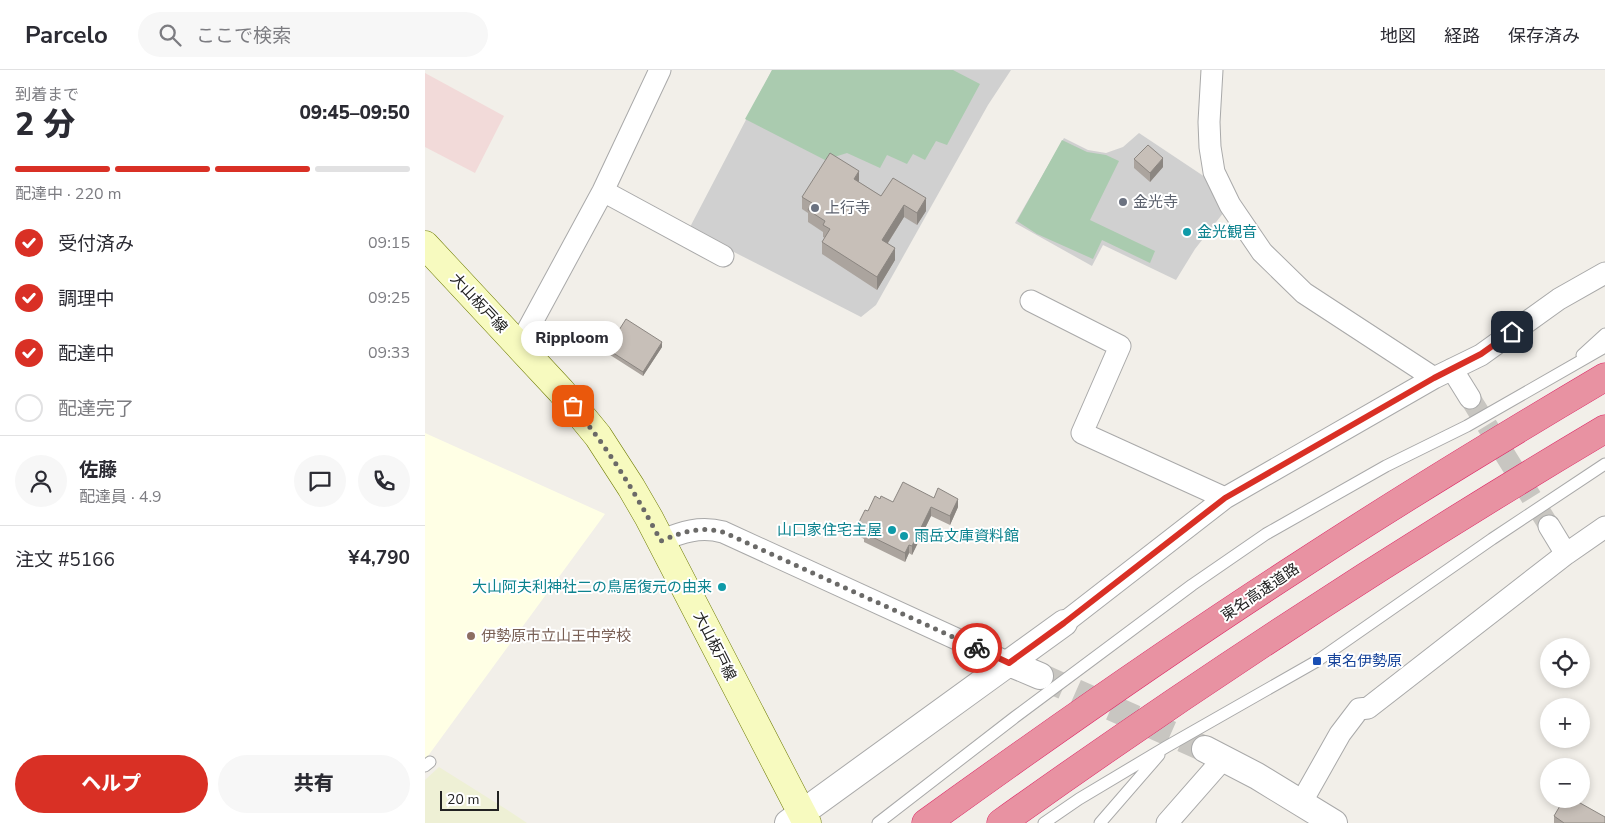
<!DOCTYPE html>
<html lang="ja">
<head>
<meta charset="utf-8">
<style>
  body { margin:0; font-family:"Nunito Sans","Noto Sans JP",sans-serif; background:#f7f7f7; color:#2b2b33; height:100vh; display:flex; flex-direction:column; font-size:19px; white-space:nowrap }
  * { box-sizing:border-box; margin:0 }
  p { font-size:16px; color:#7c7c81 }
  .icon { flex:none; width:28px; height:28px; fill:none; stroke:currentColor; stroke-width:2; stroke-linecap:round; stroke-linejoin:round }
  .map { position:relative; flex:1; overflow:hidden }
  .side { display:flex; flex-direction:column; background:#fff; width:425px }
  .side>* { flex:none }
  .controls { position:absolute; left:1115px; top:568px; display:grid; gap:10px }
  .controls a { display:grid; place-items:center; width:50px; height:50px; border-radius:50%; background:#fff; box-shadow:0 2px 8px #0003; font-size:25px }
  .scale { position:absolute; left:15px; bottom:12px; width:59px; box-sizing:border-box; padding-left:5px; border:2px solid #222; border-top:0; font-size:14px; line-height:18px; white-space:nowrap; color:#222; -webkit-text-stroke:4px #fff; paint-order:stroke }
  .pin { position:absolute; display:grid; place-items:center; width:42px; height:42px; color:#fff; margin:-21px; border-radius:10px; box-shadow:0 2px 8px #0006 }
  .courier { position:absolute; display:grid; place-items:center; width:50px; height:50px; margin:-25px; border:4px solid #d93025; border-radius:50%; background:#fff; color:#222; box-shadow:0 1px 6px #0007 }
  .bubble { position:absolute; height:35px; border-radius:18px; background:#fff; box-shadow:0 2px 8px #0003; font-size:16px; font-weight:800; line-height:35px; text-align:center }
  .overview em { font-style:normal; font-weight:800 }
  .overview div { display:flex; flex-direction:column-reverse }
  .overview { display:flex; align-items:center; justify-content:space-between; height:85px; padding:0 15px }
  h1 { font-size:32px; font-weight:800; line-height:38px }
  .bar { display:grid; grid-template-columns:repeat(4,1fr); gap:8px 5px; align-content:center; height:60px; padding:0 15px }
  .bar i { height:6px; border-radius:4px; background:#e1e1e2 }
  .bar .on { background:#d93025 }
  .bar p { grid-column:span 4 }
  .line { display:flex; align-items:center; gap:12px; padding:0 15px; border-top:1px solid #e1e1e2 }
  .line div { flex:1 }
  .round { display:grid; place-items:center; flex:none; width:52px; height:52px; border-radius:26px; background:#f7f7f7 }
  ol { padding:0 15px; list-style:none }
  li { display:flex; align-items:center; gap:15px; height:55px }
  li p { margin-inline-start:auto }
  li .icon { padding:5px; border-radius:50%; background:#d93025; color:#fff; stroke-width:4 }
  li:last-child { color:#7c7c81 }
  li i { width:28px; height:28px; border:2px solid #e1e1e2; border-radius:50% }
  .primary-button { display:flex; gap:10px; margin-top:auto; padding:10px 15px }
  .primary-button a { flex:1; height:58px; border-radius:30px; background:#d93025; color:#fff; font-size:20px; font-weight:800; line-height:58px; text-align:center }
  .primary-button a+a { background:#f7f7f7; color:#2b2b33 }
  header { display:flex; align-items:center; gap:30px; box-sizing:border-box; height:70px; padding:0 25px; background:#fff; border-bottom:1px solid #e1e1e2 }
  header strong { font-size:24px }
  nav { display:flex; gap:28px; margin-inline-start:auto; font-size:18px }
  .search { width:350px; height:45px; background:#f7f7f7; display:flex; align-items:center; gap:12px; box-sizing:border-box; padding:0 18px; border-radius:28px; color:#7c7c81; font-size:19px }
  main { display:flex; flex:1; min-height:0 }
  .map>svg:first-child { display:block }
</style>
</head>
<body>
<header>
<strong>Parcelo</strong>
<div class="search"><svg class="icon" aria-label="search" viewBox="0 0 24 24"><circle cx="10" cy="10" r="6"/><path d="M15 15l6 6"/></svg>ここで検索</div>
<nav><a>地図</a><a>経路</a><a>保存済み</a></nav>
</header>
<main>
<section class="side">
<div class="overview"><div><h1>2 分</h1><p>到着まで</p></div><em>09:45–09:50</em></div>
<div class="bar"><i class="on"></i><i class="on"></i><i class="on"></i><i></i><p>配達中 · 220 m</p></div>
<ol>
<li><svg class="icon" aria-label="check" viewBox="0 0 24 24"><path d="M5 12l5 5 9-10"/></svg>受付済み<p>09:15</p></li>
<li><svg class="icon" aria-label="check" viewBox="0 0 24 24"><path d="M5 12l5 5 9-10"/></svg>調理中<p>09:25</p></li>
<li><svg class="icon" aria-label="check" viewBox="0 0 24 24"><path d="M5 12l5 5 9-10"/></svg>配達中<p>09:33</p></li>
<li><i></i>配達完了</li>
</ol>
<div class="line" style="height:90px"><a class="round"><svg class="icon" aria-label="person" viewBox="0 0 24 24"><circle cx="12" cy="8" r="4"/><path d="M4 21q1-7 8-7t8 7"/></svg></a><div><b>佐藤</b><p>配達員 · 4.9</p></div><a class="round"><svg class="icon" aria-label="chat" viewBox="0 0 24 24"><path d="M4 5h16v11H9l-5 4z"/></svg></a><a class="round"><svg class="icon" aria-label="phone" viewBox="0 0 24 24"><path d="M5 4h4l2 5-3 2q2 4 5 5l2-3 5 2v4C11 20 4 13 5 4z"/></svg></a></div>
<div class="line" style="height:65px"><div>注文 #5166</div><b>¥4,790</b></div>
<div class="primary-button"><a>ヘルプ</a><a>共有</a></div>
</section>
<div class="map">
<svg width="1180" height="753" viewBox="0 0 1180 753">
  <rect width="100%" height="100%" fill="#f2efe9"/>
  <path fill="#f2dad9" d="M 0,3 L 79,46 L 50,103 L 0,77 Z"/>
  <path fill="#ffffe5" d="M 0,363 L 180,444 L 0,690 Z"/>
  <path fill="#d0d0d0" d="M 347,0 L 586,0 L 563,35 L 451,235 L 436,247 L 264,159 Z
    M 714,63 L 783,109 L 799,142 L 770,179 L 751,210 L 678,175 L 667,196 L 590,153 L 639,68 L 663,80 L 681,83 L 698,77 Z"/>
  <path fill="#eef0d5" d="M 14,697 L 84,741 L 102,753 L 0,753 L 0,710 Z"/>
  <path fill="#aacbaf" d="M 347,0 L 528,0 L 555,14 L 522,75 L 511,71 L 500,90 L 488,84 L 482,94 L 462,85 L 455,98 L 422,83 L 400,90 L 320,49 Z
    M 637,70 L 662,82 L 681,85 L 694,91 L 665,150 L 730,181 L 725,193 L 677,170 L 668,189 L 612,164 L 592,151 Z"/>
  <g fill="none" stroke-linecap="round" stroke-linejoin="round">
    <path stroke="#c8c6c1" stroke-width="21" stroke-dasharray="21 11" stroke-linecap="butt" d="M 1045,328 L 1124,456"/>
    <path stroke="#c8c6c1" stroke-width="26" stroke-dasharray="26 13" stroke-linecap="butt" d="M 615,606 L 780,679"/>
    <defs>
      <path id="service" d="M 1157,285 L 1180,264
        M 0,696 L 5,692
        M 453,753 L 590,647 L 767,515 L 841,464 L 961,396 L 1042,356 L 1180,277
        M 619,753 L 654,729 L 741,677 L 892,591 L 1067,469 L 1180,394
        M 675,753 L 734,685"/>
      <path id="minor" d="M 787,0 L 784,52 L 785,77 L 789,102 L 805,135 L 837,182 L 879,223 L 1009,308
        M 178,121 L 298,186
        M 606,231 L 695,276 L 657,363 L 800,428
        M 94,276 L 178,121 L 235,0
        M 1027,299 L 1045,328
        M 1124,456 L 1141,484
        M 235,471 C 257,462 275,456 298,462 L 584,593
        M 639,553 L 800,428 L 1009,308 L 1056,285 L 1134,229 L 1180,203
        M 876,733 L 915,664 L 934,639 L 943,638 L 1141,484 L 1180,457
        M 742,753 L 799,688"/>
      <path id="tertiary" d="M 584,593 L 615,606
        M 780,679 L 832,706 L 909,753
        M 363,753 L 639,553"/>
      <path id="secondary" d="M 0,175 L 136,321 L 173,366 L 206,417 L 224,448 L 382,753"/>
      <path id="motorway" d="M 501,753 C 623,665 747,578 874,496 C 975,430 1077,368 1180,307
        M 576,753 C 772,613 973,482 1180,359"/>
    </defs>
    <use href="#service" stroke="#a9a9a9" stroke-width="13"/>
    <use href="#minor" stroke="#a9a9a9" stroke-width="23"/>
    <use href="#tertiary" stroke="#a9a9a9" stroke-width="28"/>
    <use href="#secondary" stroke="#707d05" stroke-width="29"/>
    <use href="#motorway" stroke="#dc2a67" stroke-width="29"/>
    <use href="#service" stroke="#fff" stroke-width="11"/>
    <use href="#minor" stroke="#fff" stroke-width="21"/>
    <use href="#tertiary" stroke="#fff" stroke-width="26"/>
    <use href="#secondary" stroke="#f7fabf" stroke-width="28"/>
    <use href="#motorway" stroke="#e892a2" stroke-width="28"/>
  </g>
  <path fill="#aba49e" d="M 709,89 L 738,97 L 725,112 L 709,98 Z
    M 434,112 L 456,126 L 501,141 L 492,155 L 479,147 L 463,173 L 470,190 L 452,220 L 397,184 L 397,172 L 400,168 L 398,167 L 398,162 L 383,152 L 383,143 L 377,139 L 377,127 Z
    M 237,277 L 218,306 L 182,283 L 182,279 Z
    M 509,428 L 533,437 L 525,455 L 506,446 L 487,485 L 484,483 L 480,492 L 439,472 L 439,469 L 432,465 L 432,456 L 443,441 L 455,429 L 468,432 Z
    M 1129,746 L 1180,753 L 1129,753 Z"/>
  <path fill="#8b8681" d="M 738,88 L 738,97 L 725,112 L 725,103 Z
    M 434,101 L 434,113 L 429,109 Z
    M 501,128 L 501,141 L 492,155 L 492,143 Z
    M 479,135 L 479,147 L 457,182 L 457,170 Z
    M 470,178 L 470,190 L 452,220 L 452,207 Z
    M 237,272 L 237,277 L 218,306 L 218,302 Z
    M 533,429 L 533,437 L 525,455 L 525,446 Z
    M 506,437 L 506,446 L 487,485 L 487,476 Z
    M 484,475 L 484,483 L 480,492 L 480,483 Z"/>
  <path fill="#c7bfb8" stroke="#8b8681" d="M 723,75 L 738,88 L 725,103 L 709,89 Z
    M 405,83 L 434,101 L 429,109 L 456,126 L 468,108 L 501,128 L 492,143 L 479,135 L 457,170 L 470,178 L 452,207 L 397,172 L 405,159 L 398,155 L 400,151 L 383,140 L 387,133 L 377,127 Z
    M 201,249 L 237,272 L 218,302 L 182,279 Z
    M 478,412 L 509,428 L 513,418 L 533,429 L 525,446 L 506,437 L 487,476 L 484,475 L 480,483 L 439,463 L 440,461 L 432,456 L 440,440 L 443,441 L 450,426 L 455,429 L 456,426 L 468,432 Z
    M 1139,729 L 1148,729 L 1180,747 L 1180,753 L 1139,753 L 1129,746 Z"/>
  <g fill="none" stroke-linecap="round" stroke-linejoin="round">
    <path stroke="#6b6a68" stroke-width="5" stroke-dasharray="0 9" d="M 148,336 C 184,379 209,421 236,471 C 257,462 275,456 298,462 L 552,578"/>
    <path stroke="#d93025" stroke-width="6" d="M 552,578 L 584,593 L 639,553 L 800,428 L 1009,308 L 1056,284 L 1087,262"/>
  </g>
  <g fill="#6b7280" stroke="#fff" stroke-width="2">
    <circle cx="698" cy="132" r="5"/>
    <circle cx="390" cy="138" r="5"/>
  </g>
  <g fill="#0f9aa8" stroke="#fff" stroke-width="2">
    <circle cx="762" cy="162" r="5"/>
    <circle cx="467" cy="460" r="5"/>
    <circle cx="479" cy="466" r="5"/>
    <circle cx="297" cy="517" r="5"/>
  </g>
  <circle fill="#8d6e63" stroke="#fff" stroke-width="2" cx="46" cy="566" r="5"/>
  <rect fill="#1a4fb4" stroke="#fff" stroke-width="2" x="887" y="586" width="10" height="10" rx="2.5"/>
  <g text-anchor="middle" dominant-baseline="central" stroke-width="4" stroke-linejoin="round" paint-order="stroke">
    <g font-size="15" fill="#5b616d" stroke="#fff" text-anchor="start">
      <text x="708" y="132">金光寺</text>
      <text x="400" y="138">上行寺</text>
    </g>
    <g font-size="15" fill="#0d838f" stroke="#fff" text-anchor="start">
      <text x="772" y="162">金光観音</text>
      <text x="457" y="460" text-anchor="end">山口家住宅主屋</text>
      <text x="489" y="466">雨岳文庫資料館</text>
      <text x="287" y="517" text-anchor="end">大山阿夫利神社二の鳥居復元の由来</text>
    </g>
    <g font-size="15" fill="#222" stroke="#fff">
      <text transform="translate(54 233) rotate(47)">大山板戸線</text>
      <text transform="translate(835 522) rotate(-34)">東名高速道路</text>
      <text transform="translate(290 576) rotate(63)">大山板戸線</text>
    </g>
    <g font-size="15" fill="#785e54" stroke="#fff" text-anchor="start">
      <text x="56" y="566">伊勢原市立山王中学校</text>
    </g>
    <g font-size="15" fill="#164399" stroke="#fff" text-anchor="start">
      <text x="902" y="591">東名伊勢原</text>
    </g>
  </g>
</svg>
<div class="controls">
<a><svg class="icon" aria-label="locate" viewBox="0 0 24 24"><circle cx="12" cy="12" r="6"/><path d="M12 2v4M12 18v4M2 12h4M18 12h4"/></svg></a>
<a>+</a>
<a>−</a>
</div>
<div class="scale">20 m</div>
<div class="pin" style="left:148px;top:336px;background:#ea580c"><svg class="icon" aria-label="bag" viewBox="0 0 24 24"><path d="M5 8h14l-1 12H6zM9 8a3 3 0 0 1 6 0"/></svg></div>
<div class="pin" style="left:1087px;top:262px;background:#1f2937"><svg class="icon" aria-label="home" viewBox="0 0 24 24"><path d="M3 11l9-7 9 7M6 9v11h12V9"/></svg></div>
<div class="courier" style="left:552px;top:578px"><svg class="icon" aria-label="bike" viewBox="0 0 24 24"><circle cx="6" cy="16" r="4"/><circle cx="18" cy="16" r="4"/><path d="M6 16l4-8h5l3 8M10 8l3 8H6M13 5h3"/></svg></div>
<div class="bubble" style="left:96px;top:251px;width:102px">Ripploom</div>
</div>
</main>
</body>
</html>
